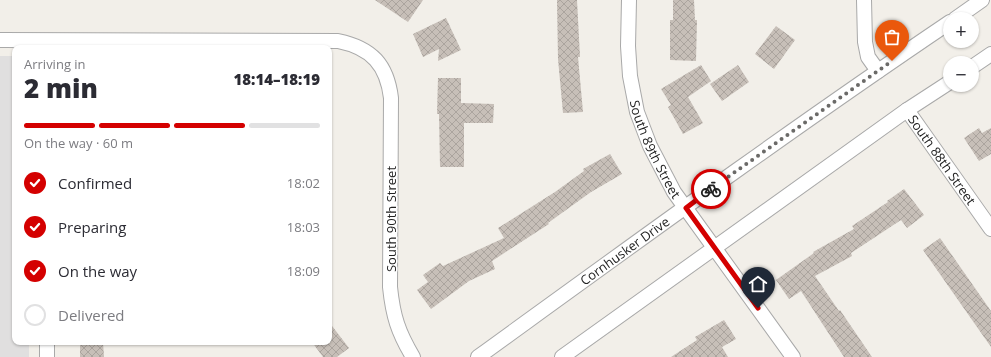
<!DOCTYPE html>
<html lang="en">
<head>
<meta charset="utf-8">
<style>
  body { margin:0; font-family:"Open Sans",sans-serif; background:#f7f7f7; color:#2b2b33; height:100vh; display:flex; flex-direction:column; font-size:15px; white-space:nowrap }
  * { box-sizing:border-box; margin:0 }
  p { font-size:13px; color:#7c7c81 }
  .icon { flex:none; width:22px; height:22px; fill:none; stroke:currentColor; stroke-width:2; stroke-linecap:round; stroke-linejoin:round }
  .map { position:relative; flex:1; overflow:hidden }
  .side { position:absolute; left:12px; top:45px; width:320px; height:300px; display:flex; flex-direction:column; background:#fff; border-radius:8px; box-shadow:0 1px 3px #0004 }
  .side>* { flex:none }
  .buttons { position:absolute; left:943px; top:12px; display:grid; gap:8px }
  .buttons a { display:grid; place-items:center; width:36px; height:36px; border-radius:50%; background:#fff; box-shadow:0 1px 3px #0004; font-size:20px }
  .pin { position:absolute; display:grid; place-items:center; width:34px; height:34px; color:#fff; margin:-41px -17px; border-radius:50% 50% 50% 0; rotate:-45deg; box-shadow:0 0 4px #0007 }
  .pin .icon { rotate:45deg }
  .courier { position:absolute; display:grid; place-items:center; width:40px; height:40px; margin:-20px; border:3px solid #d40000; border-radius:50%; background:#fff; color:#222; box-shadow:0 1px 5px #0007 }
  .overview em { font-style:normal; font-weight:800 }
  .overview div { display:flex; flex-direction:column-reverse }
  .overview { display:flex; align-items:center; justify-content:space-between; height:68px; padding:0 12px }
  h1 { font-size:26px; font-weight:800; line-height:30px }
  .bar { display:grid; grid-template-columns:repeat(4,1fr); gap:6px 4px; align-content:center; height:48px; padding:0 12px }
  .bar i { height:5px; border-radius:3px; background:#e1e1e2 }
  .bar .selected { background:#d40000 }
  .bar p { grid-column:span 4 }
  ol { padding:0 12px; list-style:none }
  li { display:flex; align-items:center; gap:12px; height:44px }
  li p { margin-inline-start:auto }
  li .icon { padding:4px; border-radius:50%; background:#d40000; color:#fff; stroke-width:4 }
  li:last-child { color:#7c7c81 }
  li i { width:22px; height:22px; border:2px solid #e1e1e2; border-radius:50% }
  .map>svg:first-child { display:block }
</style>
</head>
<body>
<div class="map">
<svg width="991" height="357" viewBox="0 0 991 357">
  <defs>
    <pattern id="building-cross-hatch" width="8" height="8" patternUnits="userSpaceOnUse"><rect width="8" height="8" fill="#c7bfb8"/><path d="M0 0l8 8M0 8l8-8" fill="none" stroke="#aba49e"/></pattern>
  </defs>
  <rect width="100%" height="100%" fill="#f2efe9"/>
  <path fill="#e0dfdf" d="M 0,56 L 15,56 L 15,342 L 29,342 L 29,357 L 0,357 Z"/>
  <path fill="url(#building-cross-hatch)" d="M 375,0 L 423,0 L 408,22 Z
    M 557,0 L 577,0 L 580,57 L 578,57 L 583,112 L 563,113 L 558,59 Z
    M 673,0 L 694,0 L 695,20 L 697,20 L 696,61 L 670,60 L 670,20 L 673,20 Z
    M 446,18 L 461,50 L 438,61 L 439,49 L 423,57 L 413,34 Z
    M 776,26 L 795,40 L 774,69 L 755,54 Z
    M 701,65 L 711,81 L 688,97 L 703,123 L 683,134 L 668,107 L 671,105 L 661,89 Z
    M 738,65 L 749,82 L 722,101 L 710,84 Z
    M 438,78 L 461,78 L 461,103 L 494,104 L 493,123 L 464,123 L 464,167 L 440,167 L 439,114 L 437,114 Z
    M 979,128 L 982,133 L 991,128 L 991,154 L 979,161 L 964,138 Z
    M 610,154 L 622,174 L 591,192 L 548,223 L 549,224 L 492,261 L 495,269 L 469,281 L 431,309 L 417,290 L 428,282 L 423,275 L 440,263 L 443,266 L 504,238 L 498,228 L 555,192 L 584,171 L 583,169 Z
    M 904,189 L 924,215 L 907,228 L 901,220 L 851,253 L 852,256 L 815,276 L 839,311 L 840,310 L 872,357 L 844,357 L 801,291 L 789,299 L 776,280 L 814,253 L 813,252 L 854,229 L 852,226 L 888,202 L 887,201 Z
    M 940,238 L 991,311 L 991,347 L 923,250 Z
    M 724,320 L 736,339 L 722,347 L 728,357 L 671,357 L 697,340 L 695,337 Z
    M 329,322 L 349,348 L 337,357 L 323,357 L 312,342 L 329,342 Z
    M 80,342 L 103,342 L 104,357 L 80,357 Z"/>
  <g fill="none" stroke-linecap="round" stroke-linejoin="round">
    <defs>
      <g id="minor">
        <path id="s1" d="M 629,0 L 628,46 L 630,76 L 637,112 L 650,146 L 674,192 L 793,357"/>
        <path d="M 864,0 L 865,42 L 868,57 L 878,71"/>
        <path d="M 955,19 L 982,0"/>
        <path d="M 0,40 L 338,41 C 372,48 387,65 391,98 L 390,287 C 393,316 398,332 413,357"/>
        <path d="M 972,67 L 991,54"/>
        <path id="s2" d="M 907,110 L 991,229"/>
        <path d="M 47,342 L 47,357"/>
        <path id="s3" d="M 478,357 C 634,244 790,130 950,22"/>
        <path d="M 562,357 L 907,110 L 950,82"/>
      </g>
    </defs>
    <use href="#minor" stroke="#a9a9a9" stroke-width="16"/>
    <use href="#minor" stroke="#fff" stroke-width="14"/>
  </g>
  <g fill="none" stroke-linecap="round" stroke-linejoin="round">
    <path stroke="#6b6a68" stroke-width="4" stroke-dasharray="0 7.2" d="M 711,189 L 892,61"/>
    <path stroke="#d40000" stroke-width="5" d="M 711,189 L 686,208 L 758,308"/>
  </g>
  <g text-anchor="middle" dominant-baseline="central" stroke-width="3" stroke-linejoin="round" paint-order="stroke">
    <g font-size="13" fill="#222" stroke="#fff">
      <text stroke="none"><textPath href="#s1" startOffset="154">South 89th Street</textPath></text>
      <text stroke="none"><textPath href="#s2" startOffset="61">South 88th Street</textPath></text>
      <text transform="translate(391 219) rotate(-90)">South 90th Street</text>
      <text stroke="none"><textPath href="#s3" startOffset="181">Cornhusker Drive</textPath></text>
    </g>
  </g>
</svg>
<div class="buttons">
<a>+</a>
<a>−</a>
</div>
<div class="pin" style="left:892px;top:61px;background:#ea580c"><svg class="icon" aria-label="bag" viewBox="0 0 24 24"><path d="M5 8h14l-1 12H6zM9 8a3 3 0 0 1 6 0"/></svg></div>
<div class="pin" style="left:758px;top:308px;background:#1f2937"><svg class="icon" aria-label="home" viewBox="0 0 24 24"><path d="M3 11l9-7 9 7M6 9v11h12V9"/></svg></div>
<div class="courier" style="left:711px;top:189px"><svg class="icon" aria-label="bike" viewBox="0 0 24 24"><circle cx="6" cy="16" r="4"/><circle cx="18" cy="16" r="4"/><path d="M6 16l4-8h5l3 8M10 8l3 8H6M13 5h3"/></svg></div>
<section class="side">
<div class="overview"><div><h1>2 min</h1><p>Arriving in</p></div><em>18:14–18:19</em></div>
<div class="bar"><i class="selected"></i><i class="selected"></i><i class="selected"></i><i></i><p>On the way · 60 m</p></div>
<ol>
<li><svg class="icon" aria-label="check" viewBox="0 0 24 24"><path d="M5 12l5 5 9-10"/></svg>Confirmed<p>18:02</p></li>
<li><svg class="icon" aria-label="check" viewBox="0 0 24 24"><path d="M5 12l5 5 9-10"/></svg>Preparing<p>18:03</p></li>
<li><svg class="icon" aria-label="check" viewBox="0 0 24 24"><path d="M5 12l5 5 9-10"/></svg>On the way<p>18:09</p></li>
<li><i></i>Delivered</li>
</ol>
</section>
</div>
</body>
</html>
